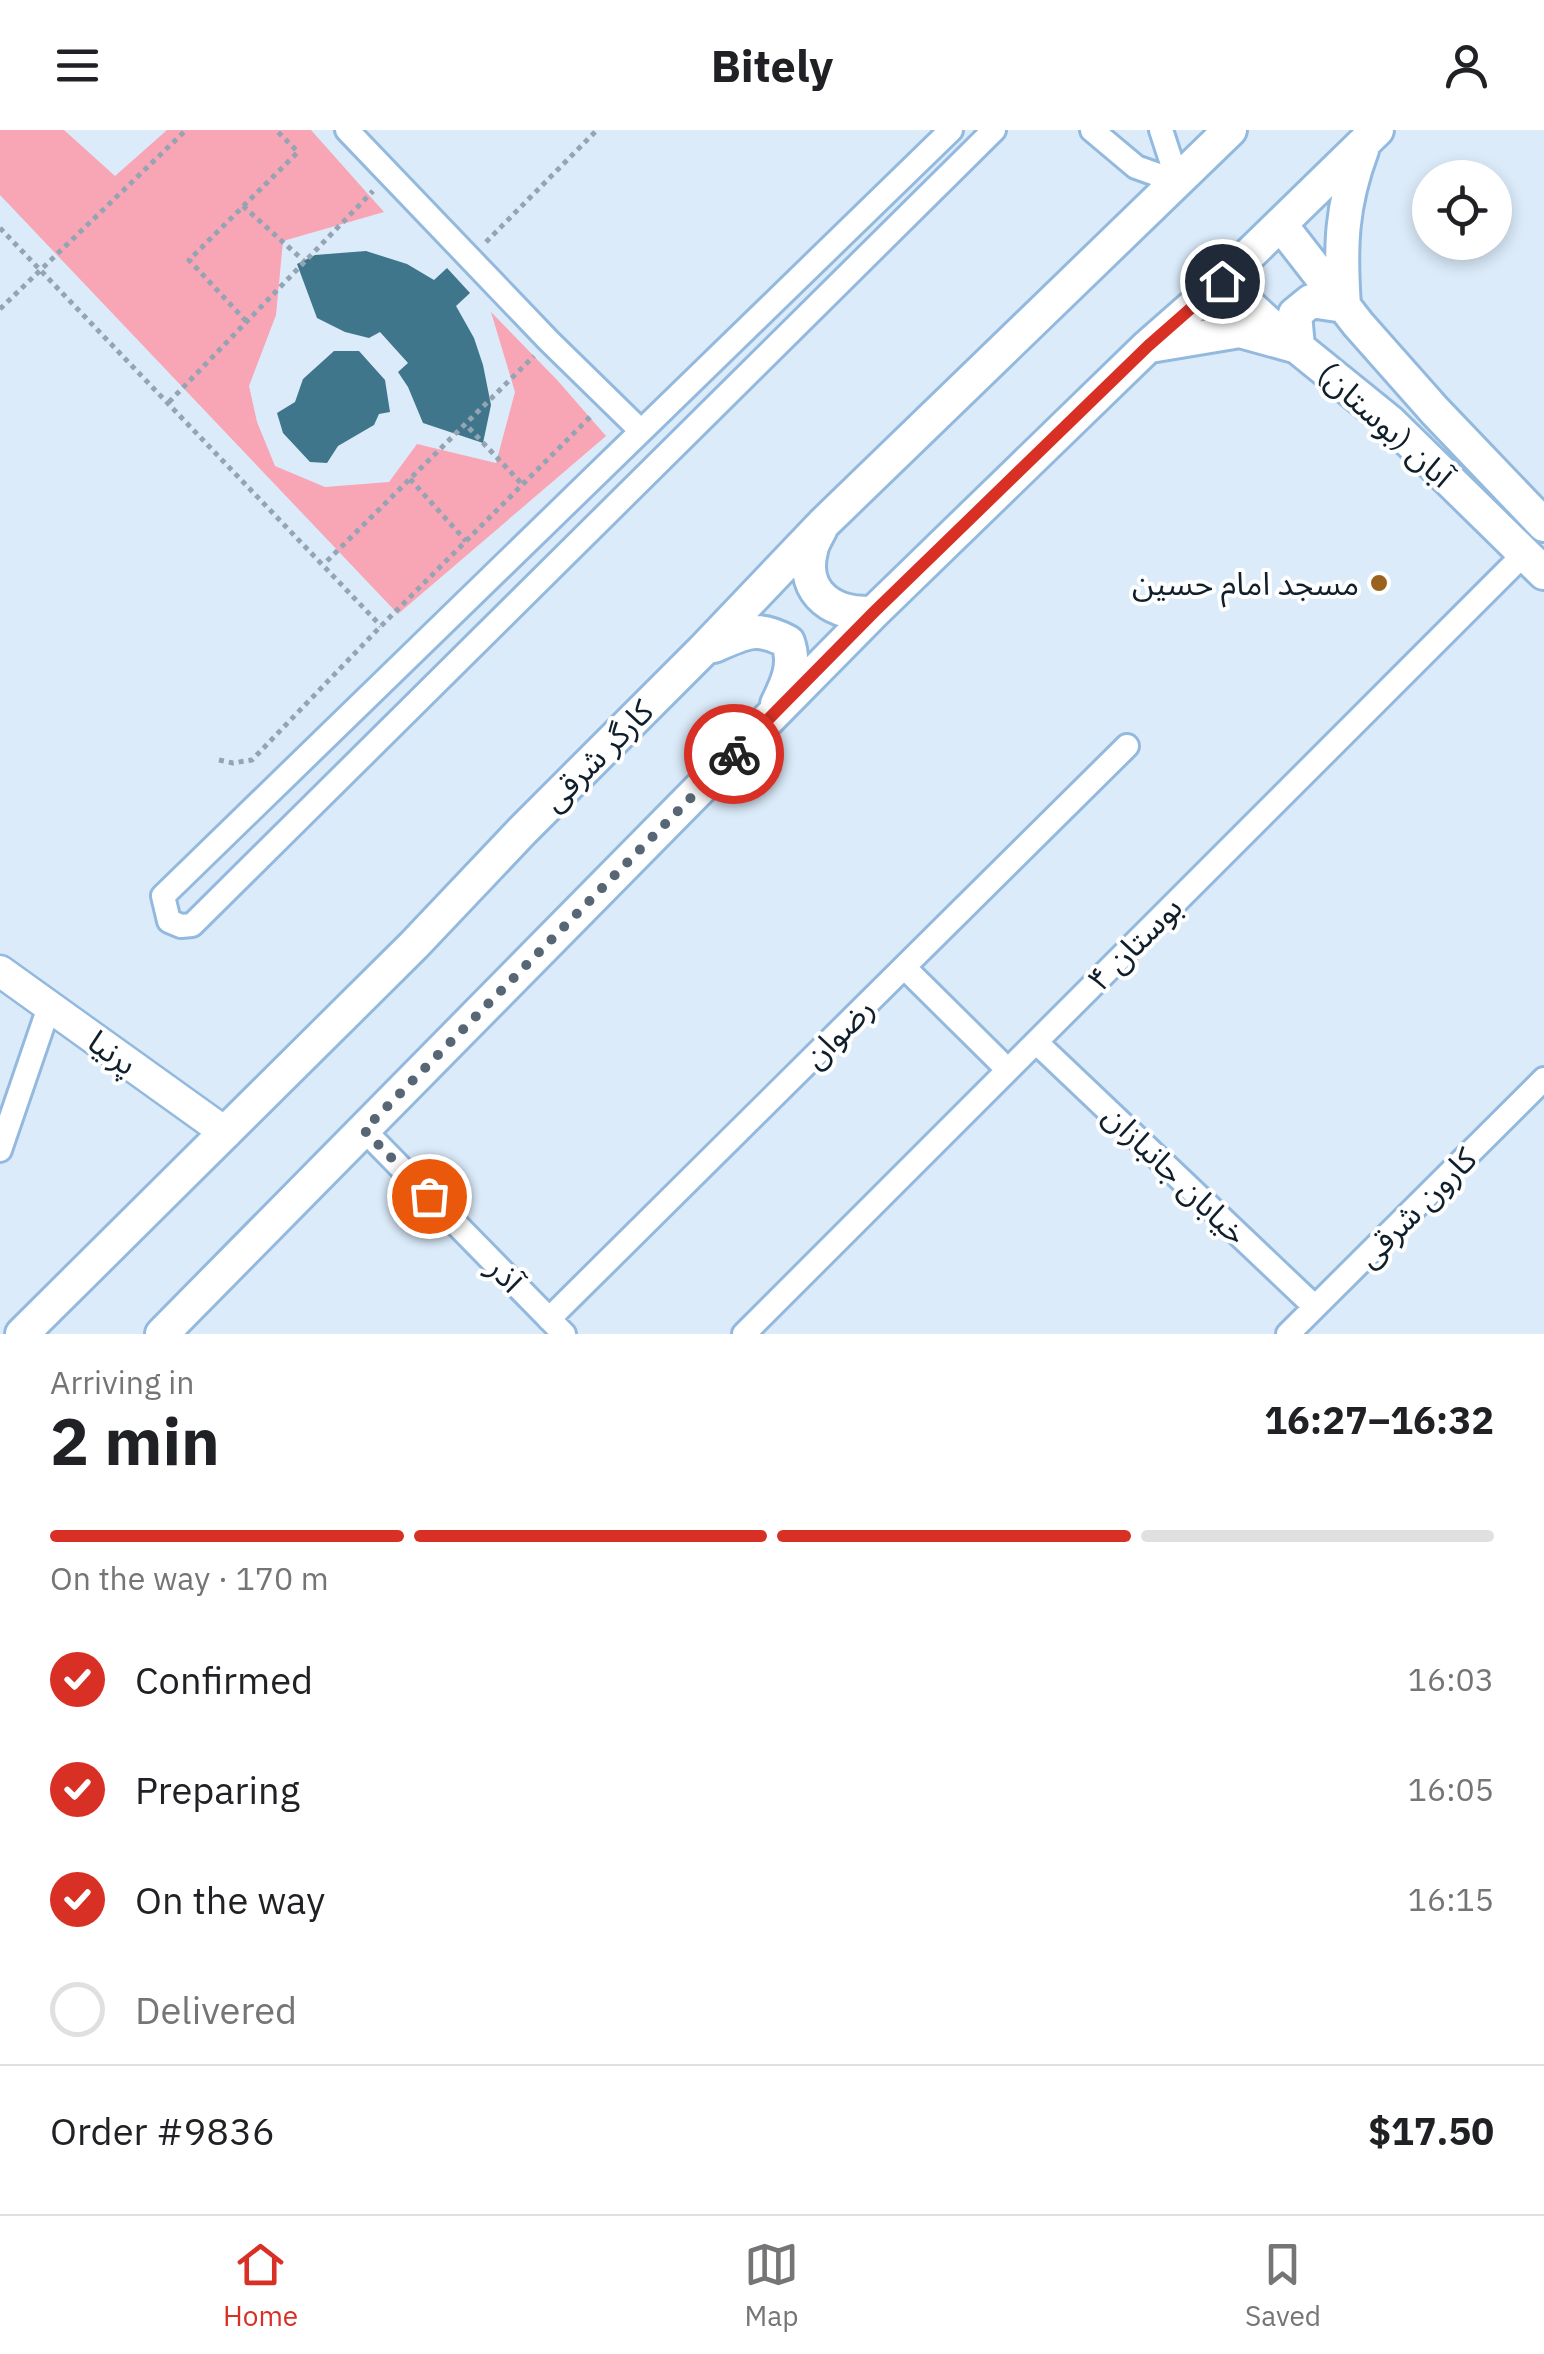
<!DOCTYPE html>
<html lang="en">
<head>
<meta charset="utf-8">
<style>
  body { margin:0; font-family:"IBM Plex Sans","Noto Sans Arabic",sans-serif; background:#f2f2f2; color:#202124; height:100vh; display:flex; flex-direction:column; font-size:38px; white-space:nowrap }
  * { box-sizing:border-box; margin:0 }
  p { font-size:32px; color:#757577 }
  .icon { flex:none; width:55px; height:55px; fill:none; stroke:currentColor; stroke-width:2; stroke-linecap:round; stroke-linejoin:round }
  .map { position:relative; height:1204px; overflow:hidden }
  .panel { display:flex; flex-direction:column; background:#fff; flex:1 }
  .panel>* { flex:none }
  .tools { position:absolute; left:1412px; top:30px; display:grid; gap:20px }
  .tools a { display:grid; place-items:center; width:100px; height:100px; border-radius:50%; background:#fff; box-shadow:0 5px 15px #0003; font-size:50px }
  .pin { position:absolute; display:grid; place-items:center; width:85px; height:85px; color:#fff; margin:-42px; border:5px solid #fff; border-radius:50%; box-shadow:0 2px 10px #0007 }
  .courier { position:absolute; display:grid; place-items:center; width:100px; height:100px; margin:-50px; border:8px solid #d93025; border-radius:50%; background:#fff; color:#222; box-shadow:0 2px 12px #0007 }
  .headline em { font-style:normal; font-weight:800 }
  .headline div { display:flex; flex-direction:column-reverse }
  .headline { display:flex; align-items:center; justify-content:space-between; height:170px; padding:0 50px }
  h1 { font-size:65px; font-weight:800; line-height:75px }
  .bar { display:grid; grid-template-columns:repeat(4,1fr); gap:15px 10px; align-content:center; height:120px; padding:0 50px }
  .bar i { height:12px; border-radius:8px; background:#e0e0e0 }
  .bar .selected { background:#d93025 }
  .bar p { grid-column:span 4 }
  .line { display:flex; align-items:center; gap:25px; padding:0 50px; border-top:2px solid #e0e0e0 }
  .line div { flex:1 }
  ol { padding:0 50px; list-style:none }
  li { display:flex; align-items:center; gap:30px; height:110px }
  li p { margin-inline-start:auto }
  li .icon { padding:10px; border-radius:50%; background:#d93025; color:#fff; stroke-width:4 }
  li:last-child { color:#757577 }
  li i { width:55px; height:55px; border:5px solid #e0e0e0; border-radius:50% }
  header { display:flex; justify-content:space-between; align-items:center; height:130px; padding:0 50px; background:#fff; font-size:45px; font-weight:800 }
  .menu { display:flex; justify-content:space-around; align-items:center; height:140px; border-top:2px solid #e0e0e0; background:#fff; font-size:28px; color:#757577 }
  .menu a { display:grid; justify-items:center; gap:5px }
  .menu .selected { color:#d93025 }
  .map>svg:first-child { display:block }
</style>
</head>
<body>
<header><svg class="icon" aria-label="menu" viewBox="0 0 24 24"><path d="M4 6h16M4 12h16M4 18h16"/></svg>Bitely<svg class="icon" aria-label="person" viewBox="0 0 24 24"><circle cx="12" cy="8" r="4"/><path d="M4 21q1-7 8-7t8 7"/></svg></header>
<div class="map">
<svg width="1544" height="1204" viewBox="0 0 1544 1204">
  <rect width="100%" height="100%" fill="#dbebfa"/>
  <path fill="#f8a5b6" d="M 0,0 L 64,0 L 115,46 L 167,0 L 311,0 L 384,82 L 283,111 L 276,185 L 249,256 L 257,292 L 275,336 L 325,357 L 389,352 L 417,314 L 496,333 L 515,262 L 491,182 L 558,251 L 606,306 L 398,484 L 0,65 Z"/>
  <path fill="#3f768c" d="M 366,121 L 407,134 L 434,150 L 447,138 L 470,163 L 456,176 L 474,208 L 483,235 L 491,275 L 483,313 L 423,293 L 408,257 L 398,242 L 408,233 L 380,202 L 369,208 L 345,202 L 317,188 L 297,134 L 315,125 Z
    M 334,221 L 359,221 L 385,250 L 390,282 L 379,284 L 374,295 L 338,316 L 327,333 L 310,332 L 283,303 L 277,283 L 295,272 L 303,249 Z"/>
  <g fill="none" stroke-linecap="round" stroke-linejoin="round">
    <defs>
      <path id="minor" d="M 347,0 L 549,211 L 641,301
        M 951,0 L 163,766 L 169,791 L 181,796 L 192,795 L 994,0
        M 1092,0 L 1136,37 L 1178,52
        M 1161,0 L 1178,52
        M 904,837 L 1008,940
        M 1036,912 L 1315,1177
        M 363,999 L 564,1204
        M 0,1020 L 49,877
        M 549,1189 L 1127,616
        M 744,1204 L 1525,423
        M 1288,1204 L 1544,949"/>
      <path id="tertiary" d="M 0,841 L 226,1003"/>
      <path id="secondary" d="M 1281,95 L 1358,194 L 1435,281 L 1544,395
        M 1222,151 L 1269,194 L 1390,292 L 1544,443
        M 1150,216 L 1240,201 L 1298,217 L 1295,184 L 1311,171 L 1344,176 C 1340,117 1341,76 1362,20
        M 821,398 C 818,405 812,413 811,421 C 800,464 836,487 874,482
        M 714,516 C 745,502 757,495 788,512 C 796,535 787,554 777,574
        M 22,1204 L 414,815 L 522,701 L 702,521 L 823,394 L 1230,0
        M 162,1204 L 874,482 L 1148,216 L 1222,151 L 1377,0"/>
    </defs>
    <use href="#minor" stroke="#93bade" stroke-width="28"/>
    <use href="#tertiary" stroke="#93bade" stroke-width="35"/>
    <use href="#secondary" stroke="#93bade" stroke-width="38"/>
    <path stroke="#94a4b2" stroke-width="5" stroke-dasharray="5 5" stroke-linecap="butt" d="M 243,76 L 304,131
      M 0,98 L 381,496
      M 486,112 L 597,0
      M 0,179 L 186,0
      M 246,191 L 189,130 L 298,22 L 276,0
      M 169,272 L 373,61
      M 469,298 L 522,354
      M 410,349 L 466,411
      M 327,431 L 534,226
      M 219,630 L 233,633 L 252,630 L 381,496 L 592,285"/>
    <use href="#minor" stroke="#fff" stroke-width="22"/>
    <use href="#tertiary" stroke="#fff" stroke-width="30"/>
    <use href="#secondary" stroke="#fff" stroke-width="32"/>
  </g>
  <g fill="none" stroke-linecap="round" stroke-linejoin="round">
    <path stroke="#576674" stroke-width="10" stroke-dasharray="0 18" d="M 429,1066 L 364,1000 L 734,624"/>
    <path stroke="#d93025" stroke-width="12" d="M 734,624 L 874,482 L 1148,216 L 1222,151"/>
  </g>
  <circle fill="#9a621e" stroke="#fff" stroke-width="4" cx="1379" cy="453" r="10"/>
  <g text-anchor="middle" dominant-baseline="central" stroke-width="8" stroke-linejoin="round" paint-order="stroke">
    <g font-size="32" fill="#101f2c" stroke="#fff">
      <text transform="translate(1386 294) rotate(42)">آبان (بوستان)</text>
      <text transform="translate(597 625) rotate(-45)">کارگر شرقی</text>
      <text transform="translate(1134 813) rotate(-45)">بوستان ۴</text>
      <text transform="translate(838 902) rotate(-45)">رضوان</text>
      <text transform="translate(113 922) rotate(36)">پرنیا</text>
      <text transform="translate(1176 1044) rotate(44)">خیابان جانبازان</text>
      <text transform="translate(1416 1077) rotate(-45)">کارون شرقی</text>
      <text transform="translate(506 1144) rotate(46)">آذر</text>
    </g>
    <g font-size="32" fill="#101f2c" stroke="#fff" text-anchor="end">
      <text x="1359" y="453">مسجد امام حسین</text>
    </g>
  </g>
</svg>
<div class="tools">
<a><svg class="icon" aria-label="locate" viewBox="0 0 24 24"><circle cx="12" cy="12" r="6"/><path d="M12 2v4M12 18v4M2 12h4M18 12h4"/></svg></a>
</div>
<div class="pin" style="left:429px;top:1066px;background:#ea580c"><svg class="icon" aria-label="bag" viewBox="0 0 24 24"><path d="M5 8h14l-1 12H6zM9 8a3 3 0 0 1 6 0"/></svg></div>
<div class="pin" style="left:1222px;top:151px;background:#1f2937"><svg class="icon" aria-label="home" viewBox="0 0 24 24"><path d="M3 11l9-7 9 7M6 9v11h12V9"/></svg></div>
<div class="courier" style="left:734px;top:624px"><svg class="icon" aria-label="bike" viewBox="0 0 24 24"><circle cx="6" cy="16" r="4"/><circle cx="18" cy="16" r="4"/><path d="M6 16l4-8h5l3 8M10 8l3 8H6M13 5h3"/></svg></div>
</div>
<section class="panel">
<div class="headline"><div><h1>2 min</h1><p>Arriving in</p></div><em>16:27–16:32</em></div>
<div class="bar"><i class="selected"></i><i class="selected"></i><i class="selected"></i><i></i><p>On the way · 170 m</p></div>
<ol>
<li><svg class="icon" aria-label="check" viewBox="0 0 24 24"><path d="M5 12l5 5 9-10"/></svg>Confirmed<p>16:03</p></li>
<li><svg class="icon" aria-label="check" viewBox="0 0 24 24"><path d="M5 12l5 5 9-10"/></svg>Preparing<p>16:05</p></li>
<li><svg class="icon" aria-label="check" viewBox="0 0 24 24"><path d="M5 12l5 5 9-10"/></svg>On the way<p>16:15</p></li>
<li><i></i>Delivered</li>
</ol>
<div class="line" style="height:130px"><div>Order #9836</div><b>$17.50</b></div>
</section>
<nav class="menu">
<a class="selected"><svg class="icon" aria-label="home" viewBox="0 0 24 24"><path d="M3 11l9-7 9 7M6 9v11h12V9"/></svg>Home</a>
<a><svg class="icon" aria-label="map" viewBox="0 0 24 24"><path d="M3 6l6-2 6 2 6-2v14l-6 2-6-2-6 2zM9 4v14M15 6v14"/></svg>Map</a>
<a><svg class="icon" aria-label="saved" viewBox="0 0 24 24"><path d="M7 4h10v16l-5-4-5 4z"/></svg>Saved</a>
</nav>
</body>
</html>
